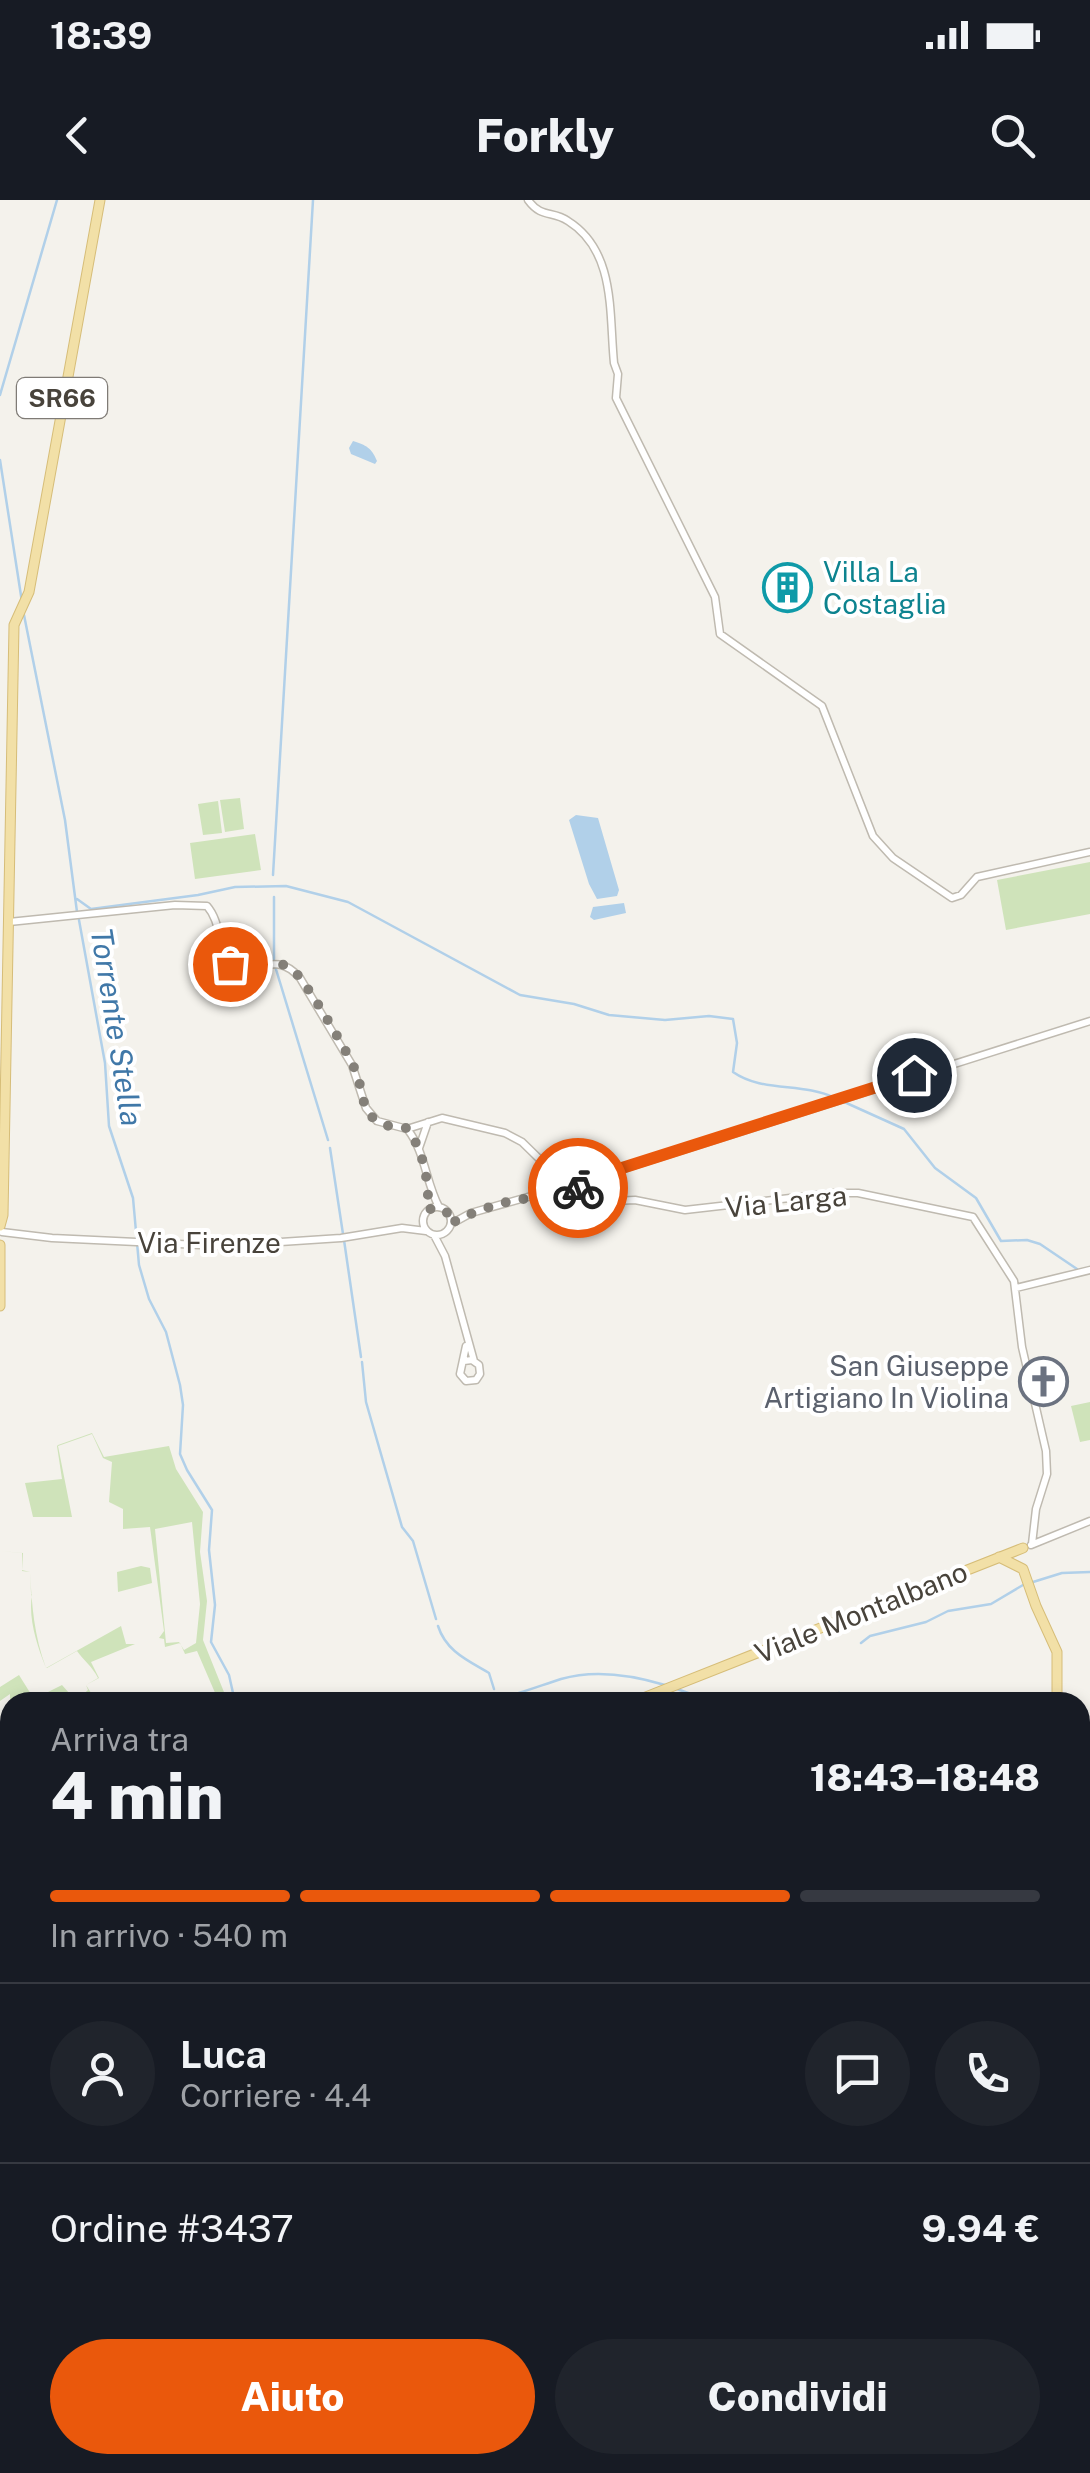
<!DOCTYPE html>
<html lang="it">
<head>
<meta charset="utf-8">
<style>
  body { margin:0; font-family:"Public Sans",sans-serif; background:#20242c; color:#f1f3f6; height:100vh; display:flex; flex-direction:column; font-size:38px; white-space:nowrap }
  * { box-sizing:border-box; margin:0 }
  p { font-size:32px; color:#9ea1a6 }
  .icon { flex:none; width:55px; height:55px; fill:none; stroke:currentColor; stroke-width:2; stroke-linecap:round; stroke-linejoin:round }
  .map { position:relative; flex:1; overflow:hidden }
  .panel { position:absolute; left:0px; top:1492px; width:1090px; height:782px; display:flex; flex-direction:column; background:#171b24; border-radius:30px 30px 0 0; box-shadow:0 5px 15px #0003 }
  .panel>* { flex:none }
  .pin { position:absolute; display:grid; place-items:center; width:85px; height:85px; color:#fff; margin:-42px; border:5px solid #fff; border-radius:50%; box-shadow:0 2px 10px #0007 }
  .courier { position:absolute; display:grid; place-items:center; width:100px; height:100px; margin:-50px; border:8px solid #ea580c; border-radius:50%; background:#fff; color:#222; box-shadow:0 2px 12px #0007 }
  .summary em { font-style:normal; font-weight:800 }
  .summary div { display:flex; flex-direction:column-reverse }
  .summary { display:flex; align-items:center; justify-content:space-between; height:170px; padding:0 50px }
  h1 { font-size:65px; font-weight:800; line-height:75px }
  .bar { display:grid; grid-template-columns:repeat(4,1fr); gap:15px 10px; align-content:center; height:120px; padding:0 50px }
  .bar i { height:12px; border-radius:8px; background:#363941 }
  .bar .active { background:#ea580c }
  .bar p { grid-column:span 4 }
  .line { display:flex; align-items:center; gap:25px; padding:0 50px; border-top:2px solid #363941 }
  .line div { flex:1 }
  .round { display:grid; place-items:center; flex:none; width:105px; height:105px; border-radius:52px; background:#20242c }
  .cta { display:flex; gap:20px; margin-top:auto; padding:20px 50px }
  .cta a { flex:1; height:115px; border-radius:60px; background:#ea580c; color:#fff; font-size:40px; font-weight:800; line-height:115px; text-align:center }
  .cta a+a { background:#20242c; color:#f1f3f6 }
  .status { display:flex; justify-content:space-between; align-items:center; height:70px; padding:0 50px; background:#171b24; direction:ltr }
  .status svg { height:28px; fill:currentColor }
  header { display:flex; justify-content:space-between; align-items:center; height:130px; padding:0 50px; background:#171b24; font-size:45px; font-weight:800 }
  .map>svg:first-child { display:block }
</style>
</head>
<body>
<div class="status"><b>18:39</b><svg viewBox="0 0 49 12"><path d="M0 12V9h3v3zM5 12V6h3v6zM10 12V3h3v9zM15 12V0h3v12zM26 1h20v11H26zM47 4h2v5h-2z"/></svg></div>
<header><svg class="icon" aria-label="back" viewBox="0 0 24 24"><path d="M15 5l-7 7 7 7"/></svg>Forkly<svg class="icon" aria-label="search" viewBox="0 0 24 24"><circle cx="10" cy="10" r="6"/><path d="M15 15l6 6"/></svg></header>
<div class="map">
<svg width="1090" height="2273" viewBox="0 0 1090 2273">
  <rect width="100%" height="100%" fill="#f4f2ec"/>
  <path fill="#cfe3ba" fill-rule="evenodd" d="M 240,598 L 244,629 L 225,632 L 220,600 Z
    M 218,601 L 222,633 L 203,635 L 198,604 Z
    M 255,634 L 261,670 L 195,679 L 190,643 Z
    M 1090,662 L 1090,714 L 1006,730 L 997,680 Z
    M 1090,1202 L 1090,1240 L 1080,1242 L 1071,1206 Z
    M 92,1233 L 104,1257 L 169,1246 L 176,1269 L 203,1312 L 200,1352 L 207,1401 L 203,1440 L 228,1502 L 219,1502 L 197,1451 L 185,1454 L 180,1443 L 165,1447 L 164,1439 L 159,1438 L 164,1431 L 150,1327 L 123,1329 L 123,1309 L 109,1302 L 112,1262 L 103,1258 L 92,1234 L 58,1246 L 72,1317 L 0,1317 L 33,1317 L 25,1283 L 62,1279 L 57,1246 L 58,1245 ZM 192,1322 L 200,1404 L 196,1443 L 184,1450 L 179,1442 L 166,1443 L 155,1329 Z
    M 0,1351 L 23,1353 L 22,1370 L 30,1372 L 31,1393 L 32,1394 C 28,1419 37,1445 46,1468 L 121,1426 L 126,1444 L 135,1444 L 91,1462 L 99,1478 L 86,1485 L 93,1496 L 88,1499 L 89,1502 L 77,1500 L 88,1490 L 86,1485 L 98,1478 C 92,1466 84,1461 77,1451 L 47,1468 L 46,1468 C 34,1435 32,1407 30,1372 L 22,1371 L 22,1353 Z
    M 141,1366 L 150,1368 L 152,1383 L 118,1392 L 117,1372 Z
    M 19,1475 L 34,1499 L 62,1485 L 77,1502 L 10,1502 L 10,1494 L 0,1501 L 0,1487 Z"/>
  <path fill="#b1d0e9" d="M 353,241 C 366,245 372,248 377,261 L 375,264 L 351,254 L 349,248 Z
    M 576,615 L 598,618 L 619,690 L 617,696 L 597,699 L 589,684 L 569,620 Z
    M 624,703 L 626,713 L 594,720 L 590,717 L 593,707 Z"/>
  <g fill="none" stroke-linecap="round" stroke-linejoin="round">
    <path stroke="#b1d0e9" stroke-width="2.5" d="M 0,195 L 57,0
      M 0,260 L 22,402
      M 24,415 L 65,620 L 77,712
      M 273,675 L 313,0
      M 274,697 L 274,759
      M 77,699 L 91,709 L 198,695 L 235,687 L 286,686 L 348,702 L 520,795 L 574,804 L 609,815 L 665,820 L 709,816 L 733,819 L 737,843 L 733,872 C 763,893 802,882 835,898
      M 79,720 L 105,863 L 109,926 L 133,998 L 139,1065 L 149,1099 L 166,1132 L 180,1185 L 183,1205 L 180,1254 L 187,1270 L 212,1310 L 209,1350 L 215,1405 L 211,1442 L 229,1475 L 235,1502
      M 275,766 L 328,940
      M 842,901 L 904,929 L 935,968 L 976,998 L 1001,1041 L 1027,1040 L 1040,1044 L 1077,1069
      M 330,948 L 343,1034
      M 344,1040 L 361,1157
      M 362,1162 L 366,1202 L 402,1327 L 413,1341 L 436,1419
      M 1033,1382 L 1062,1373 L 1090,1372
      M 438,1426 C 446,1451 467,1460 489,1473 L 494,1489
      M 861,1443 L 870,1436 L 926,1422 L 948,1411 L 991,1404 L 1023,1385
      M 677,1489 L 713,1502
      M 476,1502 C 510,1498 530,1489 561,1479 C 595,1469 632,1475 665,1485
      M 835,1502 L 839,1493
      M 0,1959 L 10,1992
      M 1080,2165 L 1090,2161
      M 129,2265 L 133,2273
      M 916,2265 L 919,2273"/>
    <defs>
      <path id="minor" d="M 528,0 C 542,19 552,10 568,21 C 616,51 609,113 614,163 L 618,174 L 616,198 L 715,397 L 720,434 L 822,506 L 873,636 L 893,658 L 952,698 L 961,695 L 977,677 L 1090,652
        M 9,722 L 175,705 L 207,706 C 221,722 218,746 230,764 C 256,778 274,748 300,778 L 352,865 L 366,908 L 377,921 L 407,929 L 442,918 L 505,933 L 522,942 L 565,984
        M 408,930 C 425,952 426,983 439,1007
        M 419,948 L 428,922
        M554 995a11 11 0 1 1 22 0a11 11 0 1 1-22 0Z
        M 569,986 L 1090,821
        M 568,1005 L 586,1010 L 613,1001 L 635,1000 L 685,1010 L 833,993 L 858,993 L 973,1017 L 1014,1081 L 1022,1147 L 1046,1251 L 1047,1274 L 1036,1309 L 1032,1344
        M423 1021a14 14 0 1 1 28 0a14 14 0 1 1-28 0Z
        M 451,1024 L 471,1013 L 556,989
        M 2,1032 L 52,1038 L 221,1046 L 341,1038 L 402,1028 L 426,1031
        M 434,1035 L 445,1056 L 474,1161
        M 1016,1088 L 1090,1070
        M 464,1161 L 472,1160 L 479,1165 L 480,1174 L 476,1180 L 466,1181 L 460,1174 L 466,1146
        M 1031,1345 L 1090,1321"/>
      <path id="major" d="M 0,1026 L 3,1015 L 14,425 L 29,392 L 33,370 L 100,0
        M 0,1045 L 0,1106
        M 999,1357 L 1023,1369 L 1036,1406 L 1057,1452 L 1057,1502
        M 633,1502 L 1023,1348
        M 1080,1550 L 1090,1570
        M 0,1750 L 10,1747"/>
    </defs>
    <use href="#minor" stroke="#bfbab0" stroke-width="9"/>
    <use href="#major" stroke="#d6bd78" stroke-width="11"/>
    <use href="#minor" stroke="#fff" stroke-width="6"/>
    <use href="#major" stroke="#f2e0a7" stroke-width="9"/>
  </g>
  <g fill="none" stroke-linecap="round" stroke-linejoin="round">
    <path stroke="#848079" stroke-width="10" stroke-dasharray="0 18" d="M 230,764 C 252,775 275,752 295,772 C 308,785 349,854 356,872 C 362,886 361,904 371,916 C 381,926 394,928 407,928 C 424,951 429,982 428,1010 C 440,1004 451,1011 450,1024 C 474,1010 540,986 561,1005 L 568,1005 L 578,988"/>
    <path stroke="#ea580c" stroke-width="12" d="M 578,988 L 622,968 L 914,875"/>
  </g>
  <defs>
    <symbol id="building-ring" viewBox="-11 -11 22 22"><circle r="9.5" fill="#fff" stroke="#0f9aa8" stroke-width="1.5"/><path d="M-4-6H4V6H1V3H-1V6H-4ZM-2.5-4.3h1.7v1.8h-1.7ZM.8-4.3h1.7v1.8H.8ZM-2.5-1h1.7V.8h-1.7ZM.8-1h1.7V.8H.8Z" fill="#0f9aa8"/></symbol>
    <symbol id="church-ring" viewBox="-11 -11 22 22"><circle r="9.5" fill="#fff" stroke="#6b7280" stroke-width="1.5"/><path d="M-1.2-6h2.4v3.5h3.3v2.4h-3.3V6h-2.4V-.1h-3.3v-2.4h3.3Z" fill="#6b7280"/></symbol>
  </defs>
  <g fill-rule="evenodd">
    <use href="#building-ring" x="760" y="360" width="55" height="55"/>
    <use href="#church-ring" x="1016" y="1154" width="55" height="55"/>
  </g>
  <g text-anchor="middle" dominant-baseline="central" stroke-width="8" stroke-linejoin="round" paint-order="stroke">
    <rect fill="#fff" stroke="#7f7b76" stroke-width="2.5" x="17" y="178" width="90" height="40" rx="8"/>
    <g font-size="25" font-weight="bold" fill="#48433b">
      <text x="62" y="198">SR66</text>
    </g>
    <g font-size="28" fill="#0d838f" stroke="#fff" text-anchor="start">
      <text x="823" y="371">Villa La<tspan x="823" dy="32">Costaglia</tspan></text>
    </g>
    <g font-size="28" fill="#48433b" stroke="#fff">
      <text transform="translate(786 1001) rotate(-6)">Via Larga</text>
      <text x="209" y="1042">Via Firenze</text>
      <text transform="translate(861 1412) rotate(-22)">Viale Montalbano</text>
    </g>
    <g font-size="28" fill="#5b616d" stroke="#fff" text-anchor="end">
      <text x="1009" y="1165">San Giuseppe<tspan x="1009" dy="32">Artigiano In Violina</tspan></text>
    </g>
    <g font-size="30" font-style="italic" fill="#4078a8" stroke="#fff">
      <text transform="translate(117 827) rotate(81)">Torrente Stella</text>
    </g>
  </g>
</svg>
<div class="pin" style="left:230px;top:764px;background:#ea580c"><svg class="icon" aria-label="bag" viewBox="0 0 24 24"><path d="M5 8h14l-1 12H6zM9 8a3 3 0 0 1 6 0"/></svg></div>
<div class="pin" style="left:914px;top:875px;background:#1f2937"><svg class="icon" aria-label="home" viewBox="0 0 24 24"><path d="M3 11l9-7 9 7M6 9v11h12V9"/></svg></div>
<div class="courier" style="left:578px;top:988px"><svg class="icon" aria-label="bike" viewBox="0 0 24 24"><circle cx="6" cy="16" r="4"/><circle cx="18" cy="16" r="4"/><path d="M6 16l4-8h5l3 8M10 8l3 8H6M13 5h3"/></svg></div>
<section class="panel">
<div class="summary"><div><h1>4 min</h1><p>Arriva tra</p></div><em>18:43–18:48</em></div>
<div class="bar"><i class="active"></i><i class="active"></i><i class="active"></i><i></i><p>In arrivo · 540 m</p></div>
<div class="line" style="height:180px"><a class="round"><svg class="icon" aria-label="person" viewBox="0 0 24 24"><circle cx="12" cy="8" r="4"/><path d="M4 21q1-7 8-7t8 7"/></svg></a><div><b>Luca</b><p>Corriere · 4.4</p></div><a class="round"><svg class="icon" aria-label="chat" viewBox="0 0 24 24"><path d="M4 5h16v11H9l-5 4z"/></svg></a><a class="round"><svg class="icon" aria-label="phone" viewBox="0 0 24 24"><path d="M5 4h4l2 5-3 2q2 4 5 5l2-3 5 2v4C11 20 4 13 5 4z"/></svg></a></div>
<div class="line" style="height:130px"><div>Ordine #3437</div><b>9.94 €</b></div>
<div class="cta"><a>Aiuto</a><a>Condividi</a></div>
</section>
</div>
</body>
</html>
